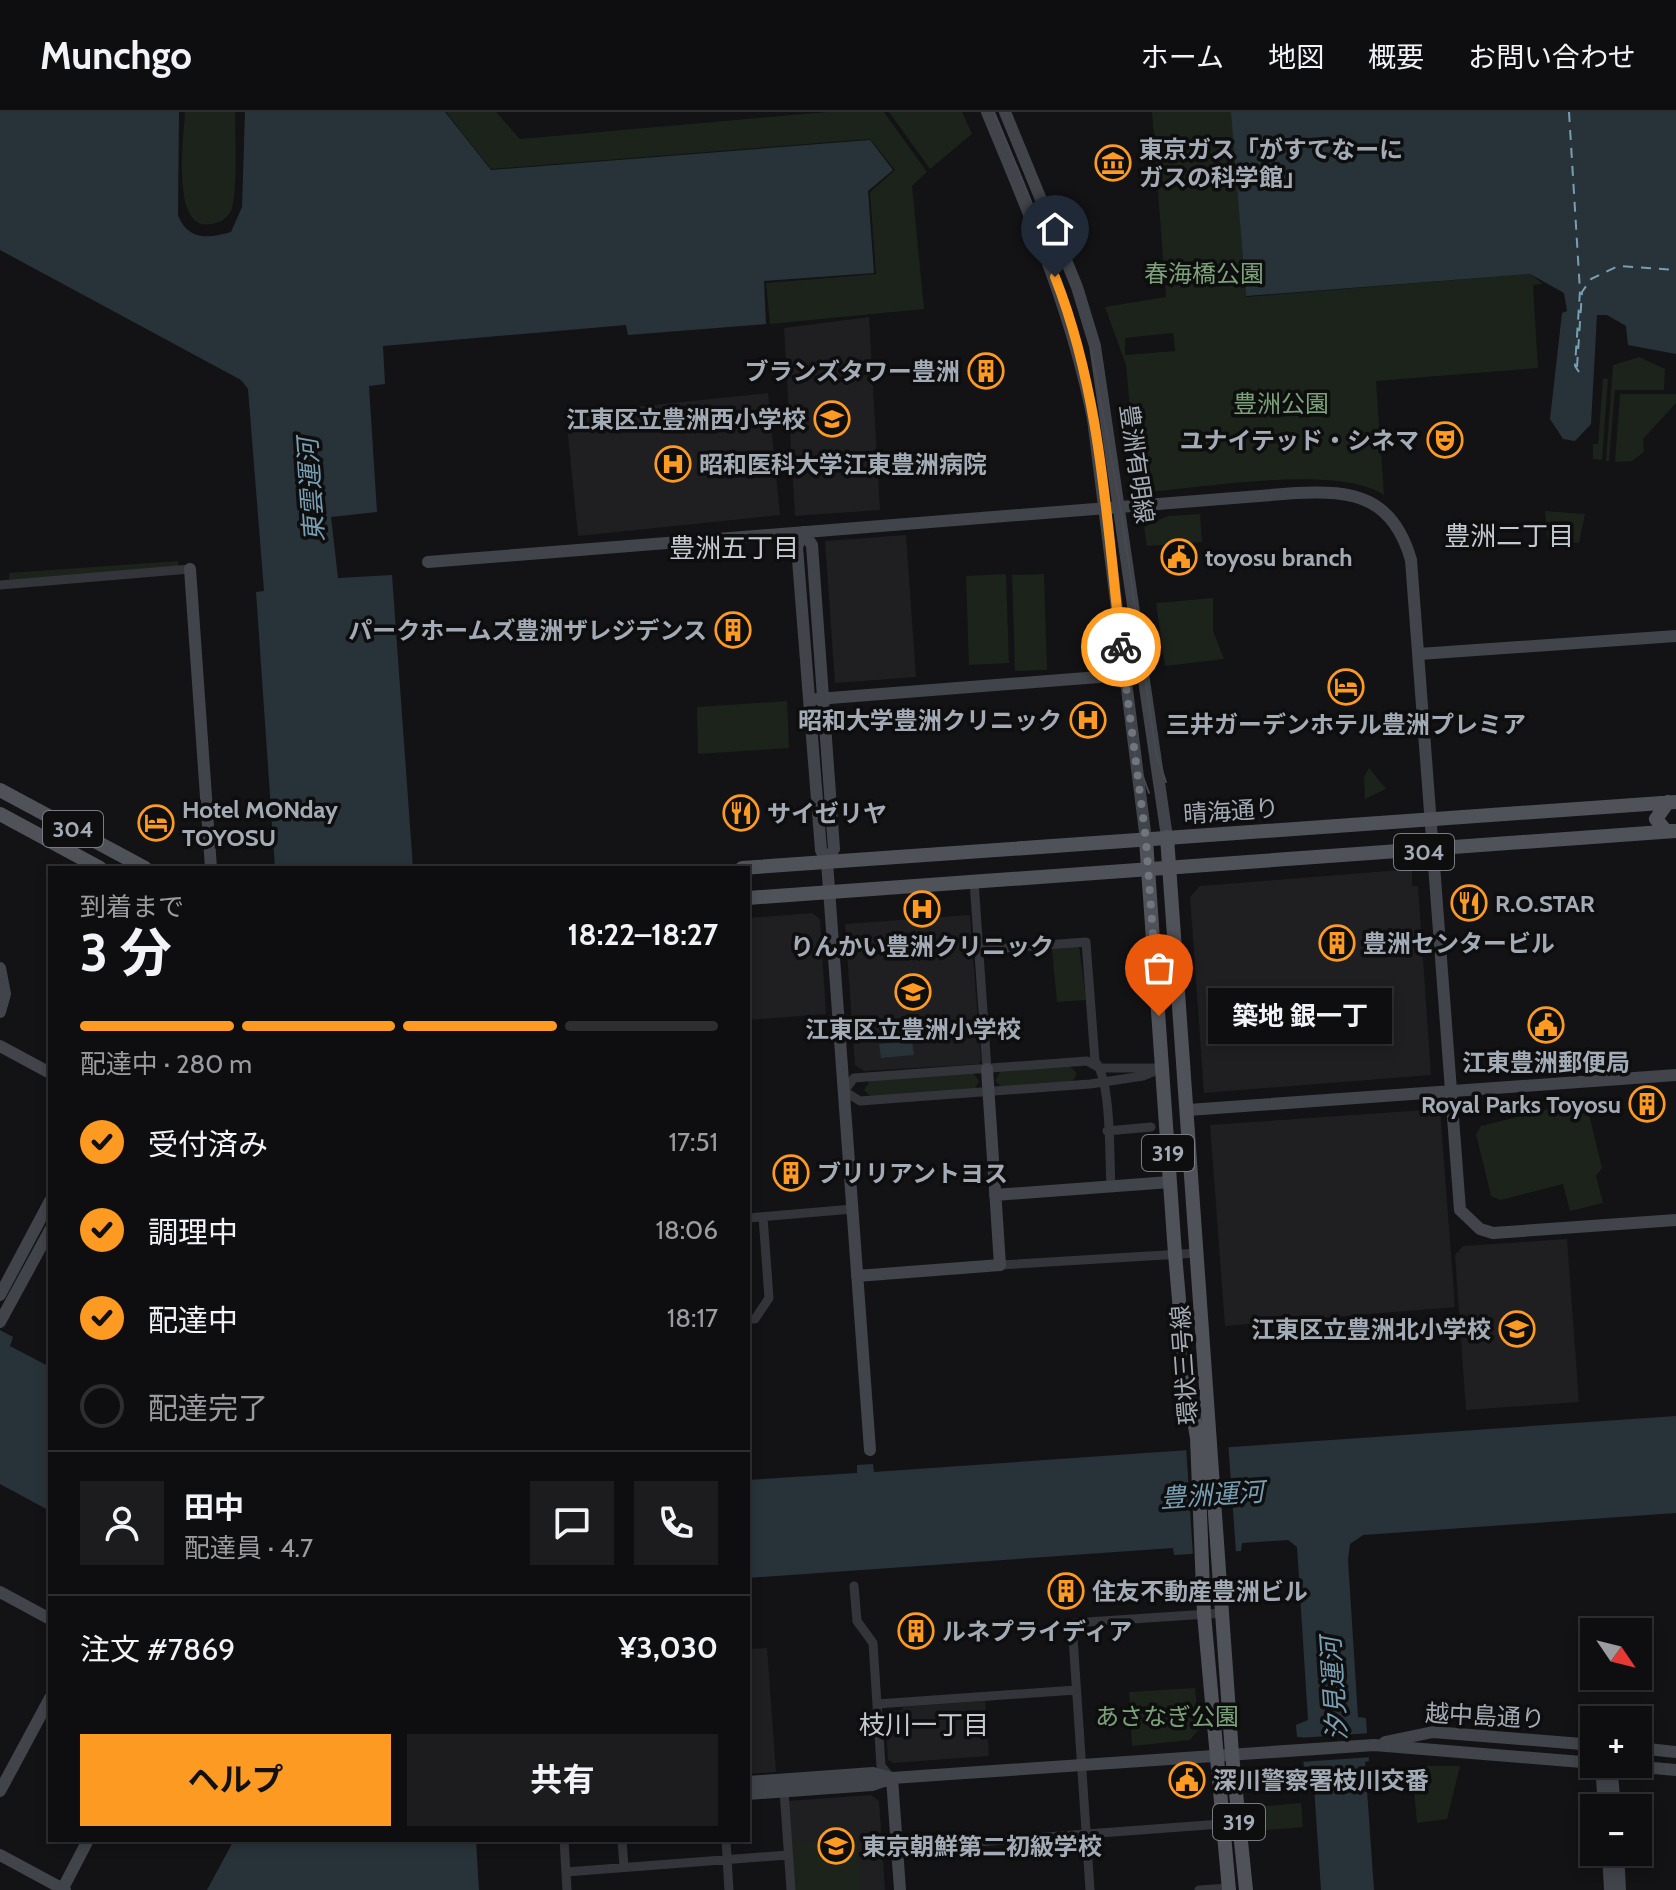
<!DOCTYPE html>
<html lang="ja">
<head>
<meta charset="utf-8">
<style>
  body { margin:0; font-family:Cabin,"Noto Sans JP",sans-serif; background:#1c1c1e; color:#f1f3f6; height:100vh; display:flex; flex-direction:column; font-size:30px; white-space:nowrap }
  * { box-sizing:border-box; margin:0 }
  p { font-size:26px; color:#9b9c9f }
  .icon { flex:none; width:44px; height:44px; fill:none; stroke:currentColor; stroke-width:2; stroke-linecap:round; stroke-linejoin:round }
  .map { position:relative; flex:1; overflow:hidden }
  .drawer { position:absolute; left:48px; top:754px; width:702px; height:976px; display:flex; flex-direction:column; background:#0e0e10; border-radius:0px; box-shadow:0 4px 12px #0003,0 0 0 2px #2e2e30 }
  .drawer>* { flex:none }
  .needle { width:52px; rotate:125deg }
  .tools { position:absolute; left:1580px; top:1506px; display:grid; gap:16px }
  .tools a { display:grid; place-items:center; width:72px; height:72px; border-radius:0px; background:#0e0e10; box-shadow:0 4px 12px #0003,0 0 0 2px #2e2e30; font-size:40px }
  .pin { position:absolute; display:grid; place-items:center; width:68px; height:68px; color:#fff; margin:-82px -34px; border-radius:50% 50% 50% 0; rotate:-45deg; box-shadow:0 0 8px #0007 }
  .pin .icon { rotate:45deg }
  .courier { position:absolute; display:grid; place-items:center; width:80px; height:80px; margin:-40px; border:6px solid #fd9a22; border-radius:50%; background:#fff; color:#222; box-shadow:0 2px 10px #0007 }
  .bubble { position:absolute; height:56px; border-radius:0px; background:#0e0e10; box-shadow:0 4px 12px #0003,0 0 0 2px #2e2e30; font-size:26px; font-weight:700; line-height:56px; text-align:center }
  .headline em { font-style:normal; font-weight:700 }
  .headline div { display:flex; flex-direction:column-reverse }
  .headline { display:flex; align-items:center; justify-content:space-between; height:136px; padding:0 32px }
  h1 { font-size:52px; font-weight:700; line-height:60px }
  .bar { display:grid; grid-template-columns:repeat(4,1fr); gap:12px 8px; align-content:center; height:96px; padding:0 32px }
  .bar i { height:10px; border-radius:6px; background:#2e2e30 }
  .bar .selected { background:#fd9a22 }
  .bar p { grid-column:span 4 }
  .line { display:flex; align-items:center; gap:20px; padding:0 32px; border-top:2px solid #2e2e30 }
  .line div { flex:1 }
  .round { display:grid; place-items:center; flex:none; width:84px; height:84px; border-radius:0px; background:#1c1c1e }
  ol { padding:0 32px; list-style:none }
  li { display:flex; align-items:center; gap:24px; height:88px }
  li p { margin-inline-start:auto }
  li .icon { padding:8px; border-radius:50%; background:#fd9a22; color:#111; stroke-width:4 }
  li:last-child { color:#9b9c9f }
  li i { width:44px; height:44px; border:4px solid #2e2e30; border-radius:50% }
  .action { display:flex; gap:16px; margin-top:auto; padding:16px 32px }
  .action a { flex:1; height:92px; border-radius:0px; background:#fd9a22; color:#111; font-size:32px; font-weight:700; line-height:92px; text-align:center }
  .action a+a { background:#1c1c1e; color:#f1f3f6 }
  header { display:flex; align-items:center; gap:48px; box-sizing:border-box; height:112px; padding:0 40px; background:#0e0e10; border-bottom:2px solid #2e2e30 }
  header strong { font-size:38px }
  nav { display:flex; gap:44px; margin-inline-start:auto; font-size:28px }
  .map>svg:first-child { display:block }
</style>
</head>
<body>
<header>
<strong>Munchgo</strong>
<nav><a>ホーム</a><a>地図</a><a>概要</a><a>お問い合わせ</a></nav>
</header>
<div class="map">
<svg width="1676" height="1778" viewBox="0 0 1676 1778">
  <rect width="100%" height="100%" fill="#131315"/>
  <path fill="#1f1f22" d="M 869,205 L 880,398 L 795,404 L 784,216 Z
    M 768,281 L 780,403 L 578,424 L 566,302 Z
    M 906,423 L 916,565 L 835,571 L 825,429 Z
    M 1412,757 L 1412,774 L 1418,774 L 1431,963 L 1204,981 L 1190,785 L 1200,774 Z
    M 812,801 L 820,807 L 826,902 L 748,908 L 748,806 Z
    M 970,803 L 981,949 L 979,952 L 864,959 L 855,953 L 845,812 Z
    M 1440,997 L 1455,1195 L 1225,1214 L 1210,1013 Z
    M 1567,1127 L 1579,1290 L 1466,1298 L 1455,1143 L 1463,1134 Z
    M 767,1536 L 776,1660 L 748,1662 L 748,1537 Z
    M 985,1589 L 989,1644 L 893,1651 L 888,1648 L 885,1603 L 889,1599 L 903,1598 L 902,1595 Z
    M 871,1683 L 879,1689 L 885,1778 L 794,1778 L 787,1689 Z"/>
  <path fill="#1b231b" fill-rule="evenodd" d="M 185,0 L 235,0 C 235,20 238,83 231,99 C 227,107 219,111 211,112 C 170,120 184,24 185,0 Z
    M 446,0 L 496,0 L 520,27 L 828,0 L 884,0 L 927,60 L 912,74 L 924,197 L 770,212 L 766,171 L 876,162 L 870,80 L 895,58 L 870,27 L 491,57 Z
    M 889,0 L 962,0 L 972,22 L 930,57 Z
    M 1152,0 L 1232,0 L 1246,185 L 1530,162 L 1543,172 L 1533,173 L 1538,256 L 1376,269 L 1384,383 C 1337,352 1203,376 1145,380 L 1137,373 L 1126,253 L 1105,195 L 1166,185 ZM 1173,221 L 1175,239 L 1125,243 L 1125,226 Z
    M 1639,245 L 1665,257 L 1664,278 L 1615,278 L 1609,349 L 1606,349 L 1613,253 Z
    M 1603,266 L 1608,267 L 1602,348 L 1593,347 L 1593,332 L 1598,332 Z
    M 1620,282 L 1676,282 L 1676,291 L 1643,327 L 1644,340 L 1632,349 L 1615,350 Z
    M 1545,399 L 1585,402 L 1579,431 L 1548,429 Z
    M 1200,402 L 1202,430 L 1147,434 L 1144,415 L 1168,404 Z
    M 178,449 L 179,455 L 9,468 L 9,461 Z
    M 1006,462 L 1009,551 L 969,553 L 966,464 Z
    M 1044,462 L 1047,558 L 1015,559 L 1012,463 Z
    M 1213,486 L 1213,519 L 1224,547 L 1165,554 L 1156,491 Z
    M 787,589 L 789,636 L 698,642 L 697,595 Z
    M 1369,656 L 1386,677 L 1365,687 L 1364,665 Z
    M 1079,834 L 1086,888 L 1057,890 L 1052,837 Z
    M 1070,954 L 1077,962 L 1071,971 L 1003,976 L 995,969 L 1001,958 Z
    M 973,961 L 979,969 L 974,978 L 871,985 L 864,978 L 870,968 Z
    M 1576,990 L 1588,998 L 1602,1056 L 1596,1064 L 1603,1091 L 1570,1099 L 1563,1072 L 1500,1088 L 1491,1084 L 1476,1022 L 1481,1014 Z
    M 1195,1576 L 1199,1617 L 1190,1628 L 1132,1634 L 1129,1580 Z
    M 1412,1654 L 1460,1654 L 1447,1707 L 1417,1711 Z
    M 1301,1691 L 1303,1715 L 1255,1719 L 1256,1695 Z
    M 857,1728 L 860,1778 L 795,1778 L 792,1732 Z"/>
  <path fill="#283339" d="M 0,0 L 179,0 L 178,103 C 187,128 208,127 231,120 L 242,95 L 245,0 L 445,0 L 491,58 L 870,28 L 893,58 L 868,79 L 874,161 L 764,169 L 766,212 L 628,223 L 626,213 L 383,234 L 385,272 L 369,274 L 377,400 L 331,405 L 338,466 L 392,463 L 413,756 L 275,756 L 256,480 L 264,479 L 248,277 L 241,268 L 0,138 Z
    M 1231,0 L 1676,0 L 1676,242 L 1628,233 L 1626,214 L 1607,203 L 1597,203 L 1591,312 L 1575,329 L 1563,327 L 1550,307 L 1562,201 L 1567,199 L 1564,181 L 1530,162 L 1246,184 Z
    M 912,929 L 914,943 L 881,946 L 879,932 Z
    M 0,1218 L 13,1225 L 10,1234 L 50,1255 L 50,1399 L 0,1372 Z
    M 1676,1304 L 1676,1401 L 1363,1423 L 1350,1432 L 1348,1448 L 1358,1605 L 1366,1606 L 1369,1649 L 1365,1650 L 1374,1778 L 1321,1778 L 1313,1659 L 1304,1659 L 1302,1625 L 1297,1625 L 1296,1613 L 1308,1608 L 1297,1435 L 1288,1428 L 1242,1431 L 1241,1439 L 1174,1443 L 1173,1436 L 748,1466 L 748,1368 L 857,1361 L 857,1353 L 873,1352 L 874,1360 Z
    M 234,1728 L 476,1728 L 479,1778 L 207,1778 Z"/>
  <path fill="#131315" d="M 1228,1329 L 1236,1440 L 1193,1444 L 1186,1333 Z
    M 1371,1621 L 1373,1645 L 1300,1650 L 1299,1626 Z"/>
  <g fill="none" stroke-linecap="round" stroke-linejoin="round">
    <path stroke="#789eb3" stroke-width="2" stroke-dasharray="10 8" stroke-linecap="butt" d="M 1569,0 L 1580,179 L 1575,254 L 1579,260
      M 1577,255 L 1582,180 L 1591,167 L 1618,154 L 1676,158"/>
    <path stroke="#33353a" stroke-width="9" d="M 0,473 L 190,457
      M 974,769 L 987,957
      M 979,838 L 1086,830 L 1095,949 C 1112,970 1109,1045 1111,1074
      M 1087,949 L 1100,956 L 1162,956 L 1143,964 L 1090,972 L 860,989 L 844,979 L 854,966 Z
      M 1107,1019 L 1151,1015
      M 748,1106 L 853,1097
      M 1000,1153 L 1198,1141
      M 748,1207 L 755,1207 L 769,1186 L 763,1105
      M 854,1474 L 857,1509 L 873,1531 L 881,1654 L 891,1666
      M 877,1592 L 1076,1578
      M 784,1679 L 791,1778
      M 564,1728 L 567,1778
      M 622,1728 L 624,1755
      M 726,1728 L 729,1778
      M 897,1736 L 1221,1712
      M 566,1760 L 788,1743
      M 1090,1778 L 1072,1511 L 1223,1501
      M 1199,1778 L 1229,1776"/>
    <path stroke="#41444a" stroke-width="12" d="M 987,0 C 1030,104 1071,196 1093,307 L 1146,728
      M 1005,0 L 1077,175 L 1095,234 L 1167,725
      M 803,420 L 797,435 L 821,738 L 827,750 L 870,1338
      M 803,420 L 812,433 L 834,737 L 827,750
      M 428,450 L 1296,381 C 1354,378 1393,385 1411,448 L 1460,1098 L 1480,1117 L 1493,1121 L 1676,1108
      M 190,457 L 211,756
      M 1419,542 L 1676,524
      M 817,587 L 1125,563
      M 0,856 L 5,882 L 0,900
      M 0,934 L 50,961
      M 1188,998 L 1676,963
      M 995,1083 L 1170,1070
      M 857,1164 L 1000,1153 L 987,957
      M 0,1183 L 50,1089
      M 0,1210 L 50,1118
      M 0,1480 L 50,1507
      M 1385,1630 L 1433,1620 L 1594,1633
      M 1638,1636 L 1676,1640
      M 1601,1652 L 1604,1696
      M 1608,1652 L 1676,1658
      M 1611,1652 L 1615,1696
      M 892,1666 L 900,1778
      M 748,1670 L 873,1661 L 892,1666
      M 0,1679 L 50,1586
      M 748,1682 L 872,1673 L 892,1666 L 1374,1633 L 1594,1651
      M 1608,1740 L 1610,1778
      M 1618,1740 L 1620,1778
      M 0,1743 L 65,1778
      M 62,1778 L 88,1728"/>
    <path stroke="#4f5259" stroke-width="14" d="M 0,678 L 145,756
      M 1668,690 L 1656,707 L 1666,719 L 1672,719
      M 0,702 L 100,756
      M 1167,725 L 1232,1642 L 1246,1778
      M 1146,728 L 1175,1142 L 1185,1256 L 1197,1326 L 1204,1502 L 1229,1778
      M 742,756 L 1676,690
      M 748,786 L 1676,719"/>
    <path stroke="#46494f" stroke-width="2" d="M 994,0 C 1029,84 1065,165 1083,254 L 1135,643 L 1149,681
      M 1091,237 L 1122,405 L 1156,641 L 1166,670"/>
  </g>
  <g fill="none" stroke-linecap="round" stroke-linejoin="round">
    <path stroke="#71767e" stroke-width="8" stroke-dasharray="0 14.4" d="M 1121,535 L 1146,728 L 1159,904"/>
    <path stroke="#fd9a22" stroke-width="10" d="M 1055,165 C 1101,281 1107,412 1121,535"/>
  </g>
  <defs>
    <symbol id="museum-ring" viewBox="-11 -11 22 22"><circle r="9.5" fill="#0e0e0f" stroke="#fd9a22" stroke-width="1.5"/><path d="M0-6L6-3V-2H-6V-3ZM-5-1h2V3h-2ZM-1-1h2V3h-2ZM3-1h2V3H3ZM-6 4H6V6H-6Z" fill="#fd9a22"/></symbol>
    <symbol id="building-ring" viewBox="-11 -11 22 22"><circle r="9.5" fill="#0e0e0f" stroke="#fd9a22" stroke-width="1.5"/><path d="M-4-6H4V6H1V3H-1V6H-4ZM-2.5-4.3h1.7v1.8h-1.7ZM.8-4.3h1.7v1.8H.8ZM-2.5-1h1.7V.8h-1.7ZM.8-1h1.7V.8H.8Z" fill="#fd9a22"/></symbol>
    <symbol id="school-ring" viewBox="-11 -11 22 22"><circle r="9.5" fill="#0e0e0f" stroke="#fd9a22" stroke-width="1.5"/><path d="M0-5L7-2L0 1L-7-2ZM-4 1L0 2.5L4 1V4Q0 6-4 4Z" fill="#fd9a22"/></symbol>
    <symbol id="theatre-ring" viewBox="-11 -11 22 22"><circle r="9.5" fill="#0e0e0f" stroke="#fd9a22" stroke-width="1.5"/><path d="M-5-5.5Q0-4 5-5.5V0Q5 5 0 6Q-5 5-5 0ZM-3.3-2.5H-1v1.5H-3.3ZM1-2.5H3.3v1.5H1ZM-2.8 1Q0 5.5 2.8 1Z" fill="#fd9a22"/></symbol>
    <symbol id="hospital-ring" viewBox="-11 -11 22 22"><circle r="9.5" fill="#0e0e0f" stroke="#fd9a22" stroke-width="1.5"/><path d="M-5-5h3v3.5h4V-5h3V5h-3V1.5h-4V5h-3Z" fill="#fd9a22"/></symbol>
    <symbol id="civic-ring" viewBox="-11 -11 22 22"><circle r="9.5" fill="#0e0e0f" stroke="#fd9a22" stroke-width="1.5"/><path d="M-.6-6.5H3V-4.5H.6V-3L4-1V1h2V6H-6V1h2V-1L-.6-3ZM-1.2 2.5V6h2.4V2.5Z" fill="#fd9a22"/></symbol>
    <symbol id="hotel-ring" viewBox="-11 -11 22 22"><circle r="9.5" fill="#0e0e0f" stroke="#fd9a22" stroke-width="1.5"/><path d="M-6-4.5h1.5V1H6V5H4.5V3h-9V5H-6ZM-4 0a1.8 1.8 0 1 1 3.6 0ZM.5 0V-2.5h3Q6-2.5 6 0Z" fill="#fd9a22"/></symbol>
    <symbol id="restaurant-ring" viewBox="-11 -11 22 22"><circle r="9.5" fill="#0e0e0f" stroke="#fd9a22" stroke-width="1.5"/><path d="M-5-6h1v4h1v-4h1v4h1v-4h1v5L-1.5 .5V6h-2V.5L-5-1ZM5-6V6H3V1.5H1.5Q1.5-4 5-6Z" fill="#fd9a22"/></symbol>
  </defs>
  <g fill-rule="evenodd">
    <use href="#museum-ring" x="1093" y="31" width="40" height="40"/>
    <use href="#building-ring" x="966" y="239" width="40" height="40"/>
    <use href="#school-ring" x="812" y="287" width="40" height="40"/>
    <use href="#theatre-ring" x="1425" y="308" width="40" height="40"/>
    <use href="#hospital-ring" x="653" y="332" width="40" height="40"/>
    <use href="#civic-ring" x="1159" y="425" width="40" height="40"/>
    <use href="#building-ring" x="713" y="498" width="40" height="40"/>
    <use href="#hotel-ring" x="1326" y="555" width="40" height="40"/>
    <use href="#hospital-ring" x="1068" y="588" width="40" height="40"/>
    <use href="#restaurant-ring" x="721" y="681" width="40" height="40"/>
    <use href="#hotel-ring" x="136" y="691" width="40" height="40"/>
    <use href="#restaurant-ring" x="1449" y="771" width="40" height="40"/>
    <use href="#hospital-ring" x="902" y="777" width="40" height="40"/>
    <use href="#building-ring" x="1317" y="811" width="40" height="40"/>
    <use href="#school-ring" x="893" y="860" width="40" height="40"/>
    <use href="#civic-ring" x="1526" y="893" width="40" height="40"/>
    <use href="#building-ring" x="1627" y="972" width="40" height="40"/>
    <use href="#building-ring" x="771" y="1041" width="40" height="40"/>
    <use href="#school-ring" x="1497" y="1197" width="40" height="40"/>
    <use href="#building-ring" x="1046" y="1459" width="40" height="40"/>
    <use href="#building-ring" x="896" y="1499" width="40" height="40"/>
    <use href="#civic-ring" x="1167" y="1648" width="40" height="40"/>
    <use href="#school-ring" x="816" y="1714" width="40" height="40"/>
  </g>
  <g text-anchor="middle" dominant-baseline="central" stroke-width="7" stroke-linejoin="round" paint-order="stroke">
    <g fill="#0e0e0f" stroke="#767c84" stroke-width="2">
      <rect x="43" y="699" width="60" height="36" rx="6"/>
      <rect x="1394" y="722" width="60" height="36" rx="6"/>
      <rect x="1142" y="1023" width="52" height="36" rx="6"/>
      <rect x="1213" y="1692" width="52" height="36" rx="6"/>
    </g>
    <g font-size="22" font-weight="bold" fill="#a3abb6">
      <text x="73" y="717">304</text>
      <text x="1424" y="740">304</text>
      <text x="1168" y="1041">319</text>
      <text x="1239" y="1710">319</text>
    </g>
    <g font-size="24" font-weight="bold" fill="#a3abb6" stroke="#0e0e0f" text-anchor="start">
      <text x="1139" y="37">東京ガス「がすてなーに<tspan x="1139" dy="28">ガスの科学館」</tspan></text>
      <text x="960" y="259" text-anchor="end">ブランズタワー豊洲</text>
      <text x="806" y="307" text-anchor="end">江東区立豊洲西小学校</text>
      <text x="1419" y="328" text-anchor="end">ユナイテッド・シネマ</text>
      <text x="699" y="352">昭和医科大学江東豊洲病院</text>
      <text x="1205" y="445">toyosu branch</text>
      <text x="707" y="518" text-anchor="end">パークホームズ豊洲ザレジデンス</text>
      <text x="1062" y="608" text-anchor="end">昭和大学豊洲クリニック</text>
      <text x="1346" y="612" text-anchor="middle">三井ガーデンホテル豊洲プレミア</text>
      <text x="182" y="697">Hotel MONday<tspan x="182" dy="28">TOYOSU</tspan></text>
      <text x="767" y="701">サイゼリヤ</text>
      <text x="1495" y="791">R.O.STAR</text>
      <text x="1363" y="831">豊洲センタービル</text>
      <text x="922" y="834" text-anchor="middle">りんかい豊洲クリニック</text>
      <text x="913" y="917" text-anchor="middle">江東区立豊洲小学校</text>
      <text x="1546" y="950" text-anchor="middle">江東豊洲郵便局</text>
      <text x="1621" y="992" text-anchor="end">Royal Parks Toyosu</text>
      <text x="817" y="1061">ブリリアントヨス</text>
      <text x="1491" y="1217" text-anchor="end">江東区立豊洲北小学校</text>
      <text x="1092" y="1479">住友不動産豊洲ビル</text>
      <text x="942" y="1519">ルネプライディア</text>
      <text x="1213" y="1668">深川警察署枝川交番</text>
      <text x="862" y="1734">東京朝鮮第二初級学校</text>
    </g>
    <g font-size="24" fill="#7ba279" stroke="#0e0e0f">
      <text x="1204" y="161">春海橋公園</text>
      <text x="1281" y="291">豊洲公園</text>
      <text x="1167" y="1604">あさなぎ公園</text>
    </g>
    <g font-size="24" fill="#a3abb6" stroke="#0e0e0f">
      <text transform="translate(1137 352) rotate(82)">豊洲有明線</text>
      <text transform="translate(1231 699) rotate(-4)">晴海通り</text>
      <text transform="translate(1184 1253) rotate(-94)">環状三号線</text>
      <text transform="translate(1485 1604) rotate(3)">越中島通り</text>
    </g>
    <g font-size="26" font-style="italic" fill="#789eb3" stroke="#0e0e0f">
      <text transform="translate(311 378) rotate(-94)">東雲運河</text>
      <text transform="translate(1212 1383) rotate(-4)">豊洲運河</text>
      <text transform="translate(1334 1577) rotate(-94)">汐見運河</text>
    </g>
    <g font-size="26" fill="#c5cad2" stroke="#0e0e0f">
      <text x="1509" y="424">豊洲二丁目</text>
      <text x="734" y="436">豊洲五丁目</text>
      <text x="924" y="1613">枝川一丁目</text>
    </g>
  </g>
</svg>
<div class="tools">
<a><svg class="needle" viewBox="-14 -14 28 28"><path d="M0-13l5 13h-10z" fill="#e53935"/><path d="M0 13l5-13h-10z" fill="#9b9c9f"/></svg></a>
<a>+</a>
<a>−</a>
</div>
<div class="pin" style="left:1159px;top:904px;background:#ea580c"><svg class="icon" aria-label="bag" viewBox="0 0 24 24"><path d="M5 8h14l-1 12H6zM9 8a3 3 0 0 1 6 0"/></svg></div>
<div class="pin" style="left:1055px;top:165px;background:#1f2937"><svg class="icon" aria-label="home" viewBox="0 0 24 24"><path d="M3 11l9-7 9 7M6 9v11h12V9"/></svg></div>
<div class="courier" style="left:1121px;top:535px"><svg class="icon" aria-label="bike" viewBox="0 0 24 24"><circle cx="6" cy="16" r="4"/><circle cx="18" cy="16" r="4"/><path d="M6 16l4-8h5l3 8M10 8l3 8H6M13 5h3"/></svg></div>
<div class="bubble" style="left:1208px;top:876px;width:184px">築地 銀一丁</div>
<section class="drawer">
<div class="headline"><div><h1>3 分</h1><p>到着まで</p></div><em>18:22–18:27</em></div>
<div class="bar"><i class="selected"></i><i class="selected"></i><i class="selected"></i><i></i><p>配達中 · 280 m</p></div>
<ol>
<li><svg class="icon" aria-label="check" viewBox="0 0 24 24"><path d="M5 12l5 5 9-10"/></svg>受付済み<p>17:51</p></li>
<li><svg class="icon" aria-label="check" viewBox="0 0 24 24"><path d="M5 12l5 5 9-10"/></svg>調理中<p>18:06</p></li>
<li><svg class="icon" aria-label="check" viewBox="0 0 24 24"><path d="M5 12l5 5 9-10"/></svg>配達中<p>18:17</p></li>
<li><i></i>配達完了</li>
</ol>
<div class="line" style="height:144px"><a class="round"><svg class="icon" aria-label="person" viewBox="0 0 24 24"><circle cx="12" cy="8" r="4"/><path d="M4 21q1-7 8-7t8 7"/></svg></a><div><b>田中</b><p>配達員 · 4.7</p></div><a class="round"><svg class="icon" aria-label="chat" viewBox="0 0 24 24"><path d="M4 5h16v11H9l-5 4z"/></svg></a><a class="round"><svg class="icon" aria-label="phone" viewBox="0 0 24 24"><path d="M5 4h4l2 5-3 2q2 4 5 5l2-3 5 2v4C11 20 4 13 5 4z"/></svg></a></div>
<div class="line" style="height:104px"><div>注文 #7869</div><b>¥3,030</b></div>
<div class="action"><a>ヘルプ</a><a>共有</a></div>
</section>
</div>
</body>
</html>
